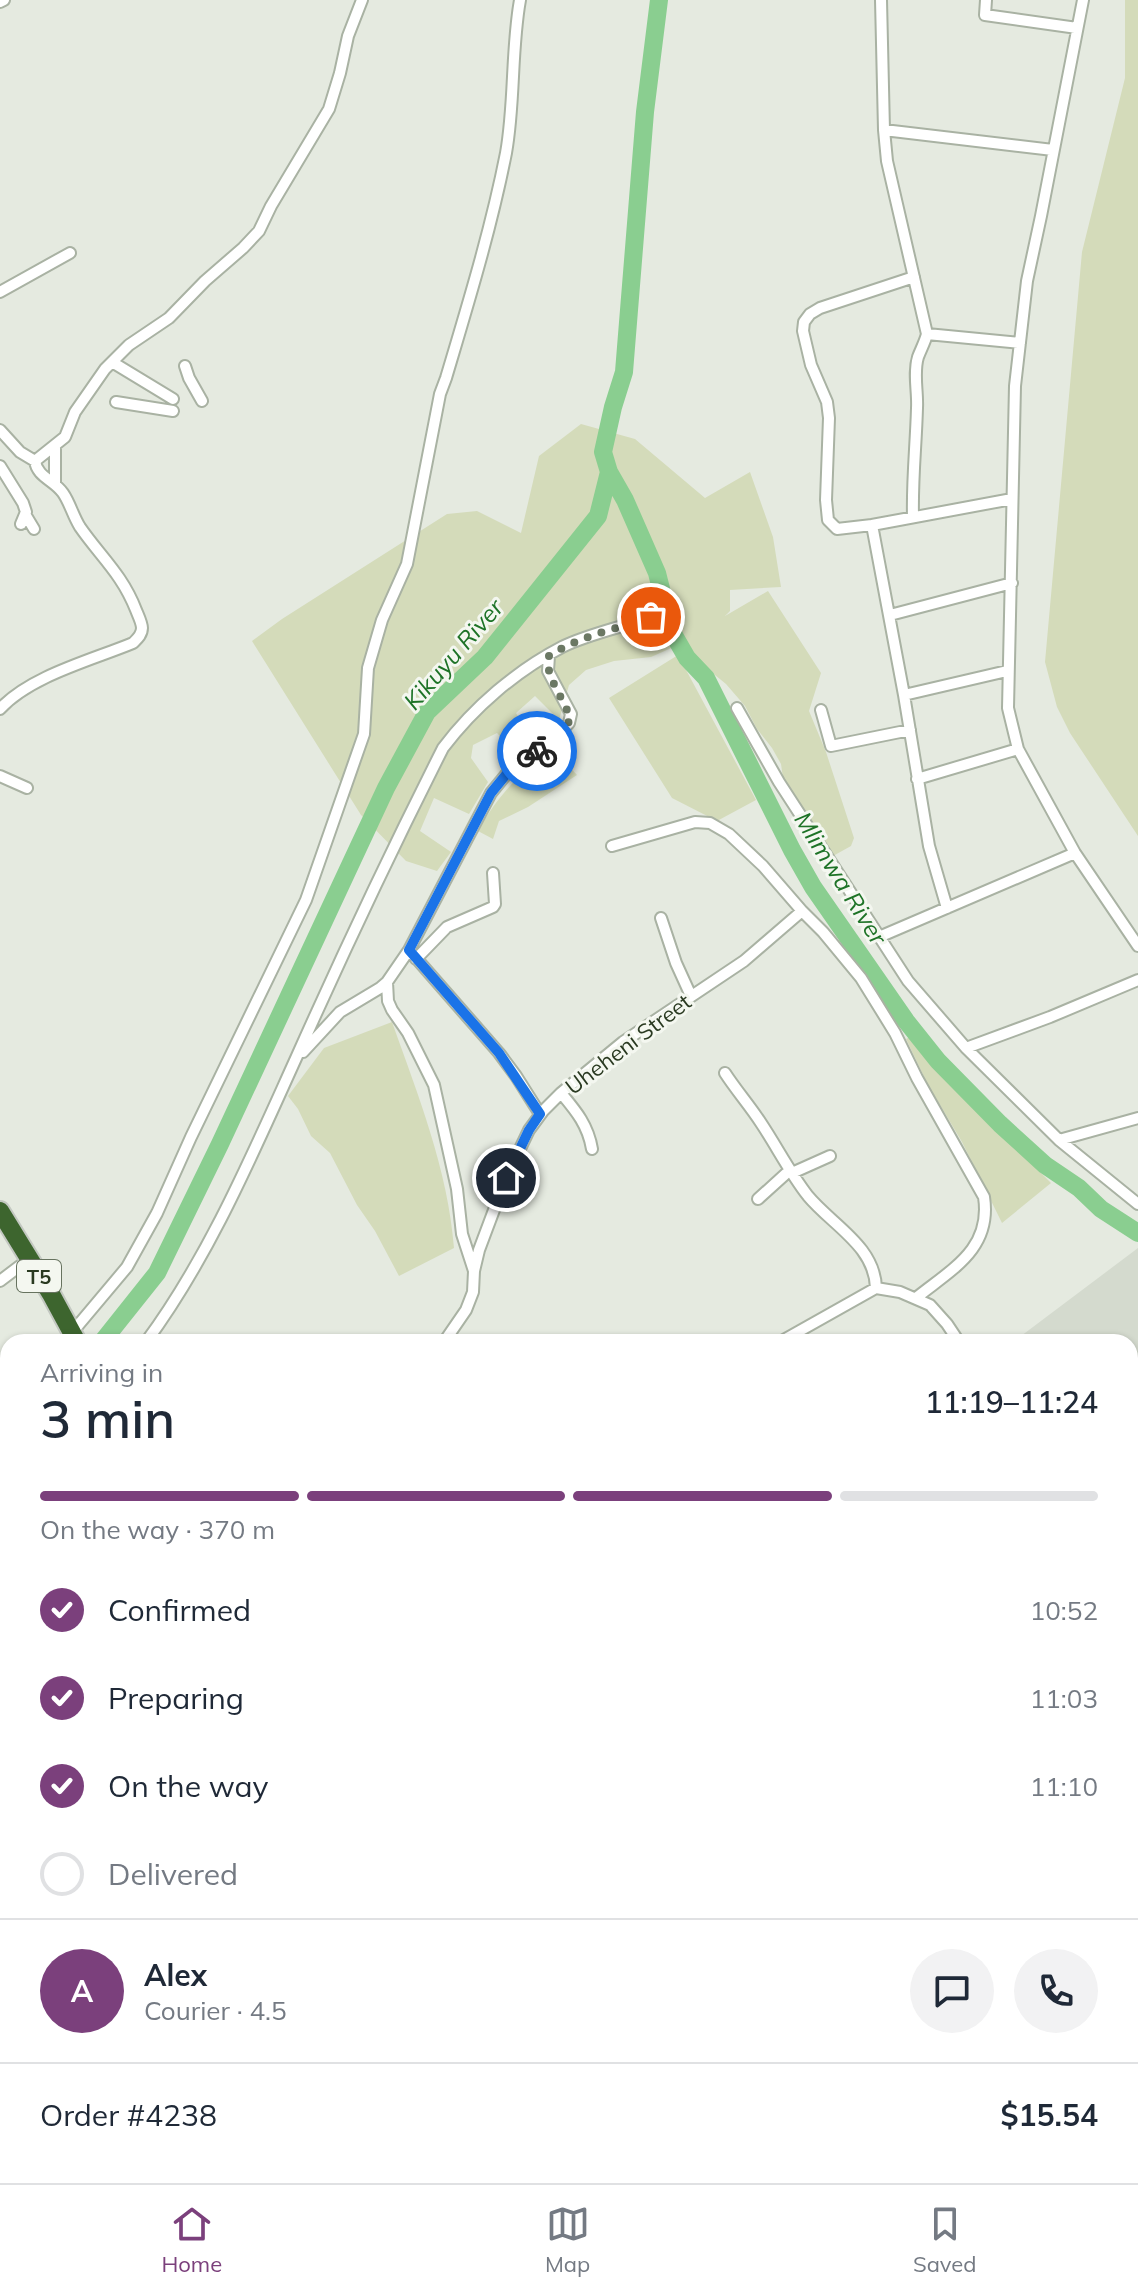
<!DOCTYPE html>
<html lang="en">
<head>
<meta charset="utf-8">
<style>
  body { margin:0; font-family:Mulish,sans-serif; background:#f2f2f3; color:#1f2937; height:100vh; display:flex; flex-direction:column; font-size:30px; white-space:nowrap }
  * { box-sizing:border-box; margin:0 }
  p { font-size:26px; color:#747a83 }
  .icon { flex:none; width:44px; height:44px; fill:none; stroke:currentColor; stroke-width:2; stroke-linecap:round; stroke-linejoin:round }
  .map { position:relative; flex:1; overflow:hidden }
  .drawer { position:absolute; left:0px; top:1334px; width:1138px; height:850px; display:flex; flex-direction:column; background:#fff; border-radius:24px 24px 0 0; box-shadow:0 2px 6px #0004 }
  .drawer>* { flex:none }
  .pin { position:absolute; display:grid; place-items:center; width:68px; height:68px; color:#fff; margin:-34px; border:4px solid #fff; border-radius:50%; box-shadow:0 2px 8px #0007 }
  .courier { position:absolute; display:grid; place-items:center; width:80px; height:80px; margin:-40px; border:6px solid #1a73e8; border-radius:50%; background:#fff; color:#222; box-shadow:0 2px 10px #0007 }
  .headline em { font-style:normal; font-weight:600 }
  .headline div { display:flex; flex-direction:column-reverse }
  .headline { display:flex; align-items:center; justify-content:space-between; height:136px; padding:0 40px }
  h1 { font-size:52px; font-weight:600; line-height:60px }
  .bar { display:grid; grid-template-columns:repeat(4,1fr); gap:12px 8px; align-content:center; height:96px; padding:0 40px }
  .bar i { height:10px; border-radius:6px; background:#e0e1e3 }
  .bar .selected { background:#7b407c }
  .bar p { grid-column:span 4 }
  .line { display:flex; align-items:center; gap:20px; padding:0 40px; border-top:2px solid #e0e1e3 }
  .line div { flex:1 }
  .round { display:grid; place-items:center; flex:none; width:84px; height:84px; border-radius:42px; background:#f2f2f3 }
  ol { padding:0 40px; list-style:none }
  li { display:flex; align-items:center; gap:24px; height:88px }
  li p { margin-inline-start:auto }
  li .icon { padding:8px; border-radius:50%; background:#7b407c; color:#fff; stroke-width:4 }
  li:last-child { color:#747a83 }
  li i { width:44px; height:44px; border:4px solid #e0e1e3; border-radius:50% }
  .menu { display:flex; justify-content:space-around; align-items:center; height:112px; border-top:2px solid #e0e1e3; background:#fff; font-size:22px; color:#747a83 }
  .menu a { display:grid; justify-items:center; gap:4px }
  .menu .selected { color:#7b407c }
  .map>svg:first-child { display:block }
</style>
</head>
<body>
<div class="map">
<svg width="1138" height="2183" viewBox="0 0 1138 2183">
  <rect width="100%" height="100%" fill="#e5eae0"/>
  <path fill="#d4dace" d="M 1138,1248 L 1138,1608 L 1130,1595 L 1130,1342 L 1013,1342 Z"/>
  <path fill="#d4dbba" d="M 1125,0 L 1138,0 L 1138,836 L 1070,733 L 1057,707 L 1045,662 L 1082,252 L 1125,78 Z
    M 581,424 L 635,439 L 705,498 L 750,472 L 773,537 L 781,587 L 730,590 L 730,611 L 725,616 L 768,591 L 821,673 L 809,711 L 826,752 L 854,838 L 851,846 L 833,856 L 790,791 L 783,778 L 781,764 L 772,748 L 757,729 L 745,706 L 726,684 L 699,662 L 685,642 L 651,657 L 614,661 L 586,670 L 569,685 L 559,720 L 535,696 L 516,713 L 526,730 L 527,747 L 516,753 L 497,733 L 473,745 L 471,758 L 488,782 L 469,814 L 434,798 L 420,831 L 451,852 L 437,871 L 406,861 L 361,815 L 252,641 L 282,619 L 447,514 L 477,511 L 521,533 L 539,456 Z
    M 678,655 L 756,800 L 717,821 L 672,798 L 609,698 Z
    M 552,748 L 577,775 L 528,807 L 499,821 L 493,839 L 478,831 C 497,796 521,772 552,748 Z
    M 392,1022 C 418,1095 448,1170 454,1248 L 399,1276 L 375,1231 L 357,1205 L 330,1153 L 311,1136 L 298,1109 L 288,1096 L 324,1048 Z
    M 912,1036 L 951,1082 L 1051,1183 L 1002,1223 L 962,1142 L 927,1083 L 906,1039 Z
    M 0,1943 L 8,1950 L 8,2150 L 0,2156 Z
    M 443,2176 L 478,2176 L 487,2183 L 447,2183 Z"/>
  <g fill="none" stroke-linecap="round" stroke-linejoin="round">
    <path stroke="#8ace90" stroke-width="3" d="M 0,1937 L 8,1929"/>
    <path stroke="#8ace90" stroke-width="18" d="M 609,472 L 625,500 L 657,573 L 672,632 L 687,658 L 706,678 L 792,850 L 813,887 L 906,1021 L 938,1061 L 1000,1124 L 1045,1165 L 1079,1188 L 1101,1209 L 1138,1233
      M 102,1342 L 157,1273 L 220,1144 L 386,788 L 427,712 L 485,657 L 598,516 L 609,472 L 603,452 L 613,407 L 624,372 L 645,112 L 659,0
      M 0,1463 L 8,1453
      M 0,1875 L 8,1912
      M 101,2176 L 107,2183"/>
    <defs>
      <path id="street" d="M 881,0 L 884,130 L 887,161 L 927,334 C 925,342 921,349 918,357 C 913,373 918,392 917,408 C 916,445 912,480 913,517
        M 986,0 L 985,15 L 1077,28
        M 1083,0 L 1041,216 L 1027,281 L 1015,386 L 1008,708 L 1018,749 L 1075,853 L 1138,946
        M 0,2 L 4,0
        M 884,130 L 1053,150
        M 0,292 L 70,253
        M 927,334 L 1020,343
        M 112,362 L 173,399
        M 185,366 L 189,378 L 202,401
        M 116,402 L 173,411
        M 0,430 L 20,452 L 35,461
        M 55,446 L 55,483
        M 0,466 L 23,503 L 26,512 L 21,524
        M 25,514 L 34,529
        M 872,525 L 837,529 L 828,520 L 826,500 L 829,418 L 827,402 L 811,365 L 803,331 L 804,322 L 810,314 L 820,308 L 914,277
        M 890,615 L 1012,583
        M 904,695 L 1007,671
        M 737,708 L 779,782 L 908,981 L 966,1048 L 1059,1140 L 1138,1204
        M 0,709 C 30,676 92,660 133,643 C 137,639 142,635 142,628 C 142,623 138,615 136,610 C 122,574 100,556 80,527 C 73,516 70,503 63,493 C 54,480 37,477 35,461 L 65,437 L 75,412 L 105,369 L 129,345 L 169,318 L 205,281 L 243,248 L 259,231 L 271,206 L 329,109 L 340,73 L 348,36 L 362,0
        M 821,710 L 831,746 L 910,730
        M 0,776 L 27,788
        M 917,779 L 1018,749
        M 612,846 L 695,822 L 710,823 L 729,834 L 763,866 L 802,911 L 823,932 L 861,978 L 895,1033 L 917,1078 L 984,1197 C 992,1249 952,1269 916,1298
        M 947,908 L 929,846 L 904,695 L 872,525 L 1012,499
        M 661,918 L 676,963 L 691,996
        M 879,937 L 1075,853
        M 409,950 L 499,1053 L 516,1076 L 540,1114
        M 416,959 L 447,927 L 493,907 L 495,904 L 493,873
        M 387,982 L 388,1001 L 392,1010 L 408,1033 L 434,1085 L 457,1189 L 462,1234 L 474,1271
        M 966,1048 L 1050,1017 L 1138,980
        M 303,1052 L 340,1012 L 380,988 L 387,982 L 409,950 L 491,793 L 509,771 L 552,740 L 569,723 L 571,714 L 548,671 L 549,656
        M 725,1073 C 736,1090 750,1106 761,1123 C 777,1147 790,1173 808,1196 C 832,1225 875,1246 876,1288
        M 561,1093 C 576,1111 588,1125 592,1149
        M 1059,1140 L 1138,1118
        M 792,1173 L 830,1156
        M 758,1199 L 790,1170
        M 0,1281 L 29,1259
        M 64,1342 L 127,1267 L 157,1213 L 191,1137 L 306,900 L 364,734 L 368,668 L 382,620 L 407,564 L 440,394 L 446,378 C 468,304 491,229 506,153 C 515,103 511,50 520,0
        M 146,1342 C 209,1257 253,1153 297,1056 C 343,953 392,849 443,748 C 474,707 516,671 562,647 C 588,634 623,627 651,617
        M 444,1342 L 466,1310 L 473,1292 L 474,1271 L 479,1250 L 506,1178 L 529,1130 L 543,1111 L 561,1093 L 623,1042 L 744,961 L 802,911
        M 780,1342 L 876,1288 L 900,1292 L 930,1305 L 947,1324 L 959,1342
        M 0,1407 L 8,1397
        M 0,1521 L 8,1509
        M 1130,1609 L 1138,1622
        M 0,1704 L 8,1743
        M 1130,1833 L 1138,1840
        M 0,1976 L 8,2008
        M 1130,2056 L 1138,2045
        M 1130,2073 L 1138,2079
        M 0,2155 L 8,2150
        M 61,2176 L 65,2183
        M 129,2176 L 135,2183
        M 211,2176 L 214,2183
        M 849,2176 L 858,2183
        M 968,2183 L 973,2176
        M 1035,2183 L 1040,2176"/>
      <path id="secondary" d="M 1130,1690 L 1138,1679
        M 647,2183 L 658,2176"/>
      <path id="highway" d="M 0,1211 L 51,1294 L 77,1342
        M 425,2176 L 430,2183"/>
    </defs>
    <use href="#street" stroke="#a9b2a3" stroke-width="14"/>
    <use href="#secondary" stroke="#a8b69f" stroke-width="18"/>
    <use href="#highway" stroke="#c3c8c1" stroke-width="22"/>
    <use href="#street" stroke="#fff" stroke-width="10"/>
    <use href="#secondary" stroke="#fff" stroke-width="14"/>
    <use href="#highway" stroke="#3d652e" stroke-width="18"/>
  </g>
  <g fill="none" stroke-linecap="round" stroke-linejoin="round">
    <path stroke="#6b7864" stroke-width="8" stroke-dasharray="0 14.4" d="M 537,751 L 563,731 L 571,718 L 549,674 L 549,656 C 579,636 617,629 651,617"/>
    <path stroke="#1a73e8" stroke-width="10" d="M 506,1178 L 529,1130 L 540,1114 L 499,1053 L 409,950 L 491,793 L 509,771 L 537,751"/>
  </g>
  <g text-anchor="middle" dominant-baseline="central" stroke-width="6" stroke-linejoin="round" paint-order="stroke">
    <rect fill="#f4f7f0" stroke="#67735f" stroke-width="2" x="17" y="1260" width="44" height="32" rx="6"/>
    <g font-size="20" font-weight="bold" fill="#2a3a21">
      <text x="39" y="1276">T5</text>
    </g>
    <g font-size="22" fill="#2a3a21" stroke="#f4f7f0">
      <text transform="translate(628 1044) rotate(-37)">Uheheni Street</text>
    </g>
    <g font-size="24" font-style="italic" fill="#1e7327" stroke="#f4f7f0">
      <text transform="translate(453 654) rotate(-49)">Kikuyu River</text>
      <text transform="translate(841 878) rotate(58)">Mlimwa River</text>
    </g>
  </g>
</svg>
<div class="pin" style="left:651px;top:617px;background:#ea580c"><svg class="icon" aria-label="bag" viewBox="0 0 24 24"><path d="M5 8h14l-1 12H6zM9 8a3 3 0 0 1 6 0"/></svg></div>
<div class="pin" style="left:506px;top:1178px;background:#1f2937"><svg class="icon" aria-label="home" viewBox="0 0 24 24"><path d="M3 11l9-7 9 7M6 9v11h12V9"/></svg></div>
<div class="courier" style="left:537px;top:751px"><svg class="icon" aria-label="bike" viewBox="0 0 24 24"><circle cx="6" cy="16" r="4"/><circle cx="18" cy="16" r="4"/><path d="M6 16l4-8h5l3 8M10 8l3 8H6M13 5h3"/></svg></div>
<section class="drawer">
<div class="headline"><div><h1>3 min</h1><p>Arriving in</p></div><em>11:19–11:24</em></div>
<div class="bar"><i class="selected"></i><i class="selected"></i><i class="selected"></i><i></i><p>On the way · 370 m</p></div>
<ol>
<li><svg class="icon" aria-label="check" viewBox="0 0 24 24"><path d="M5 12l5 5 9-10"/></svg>Confirmed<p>10:52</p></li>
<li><svg class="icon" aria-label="check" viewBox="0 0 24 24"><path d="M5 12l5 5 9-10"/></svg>Preparing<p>11:03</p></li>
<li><svg class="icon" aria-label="check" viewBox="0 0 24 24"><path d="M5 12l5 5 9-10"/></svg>On the way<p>11:10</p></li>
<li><i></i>Delivered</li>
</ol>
<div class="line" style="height:144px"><b class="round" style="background:#7b407c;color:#fff">A</b><div><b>Alex</b><p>Courier · 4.5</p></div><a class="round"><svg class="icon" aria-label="chat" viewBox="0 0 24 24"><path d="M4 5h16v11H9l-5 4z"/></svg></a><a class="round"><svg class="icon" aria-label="phone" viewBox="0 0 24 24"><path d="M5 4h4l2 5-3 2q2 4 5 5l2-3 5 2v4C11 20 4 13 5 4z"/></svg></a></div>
<div class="line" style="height:104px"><div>Order #4238</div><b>$15.54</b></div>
</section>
</div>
<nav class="menu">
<a class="selected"><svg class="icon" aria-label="home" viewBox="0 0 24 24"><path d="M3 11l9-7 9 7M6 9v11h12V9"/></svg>Home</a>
<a><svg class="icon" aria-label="map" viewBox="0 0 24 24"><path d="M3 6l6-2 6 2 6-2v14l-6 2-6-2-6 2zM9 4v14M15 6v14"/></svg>Map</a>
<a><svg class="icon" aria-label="saved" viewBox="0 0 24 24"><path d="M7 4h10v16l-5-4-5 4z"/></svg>Saved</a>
</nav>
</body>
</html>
